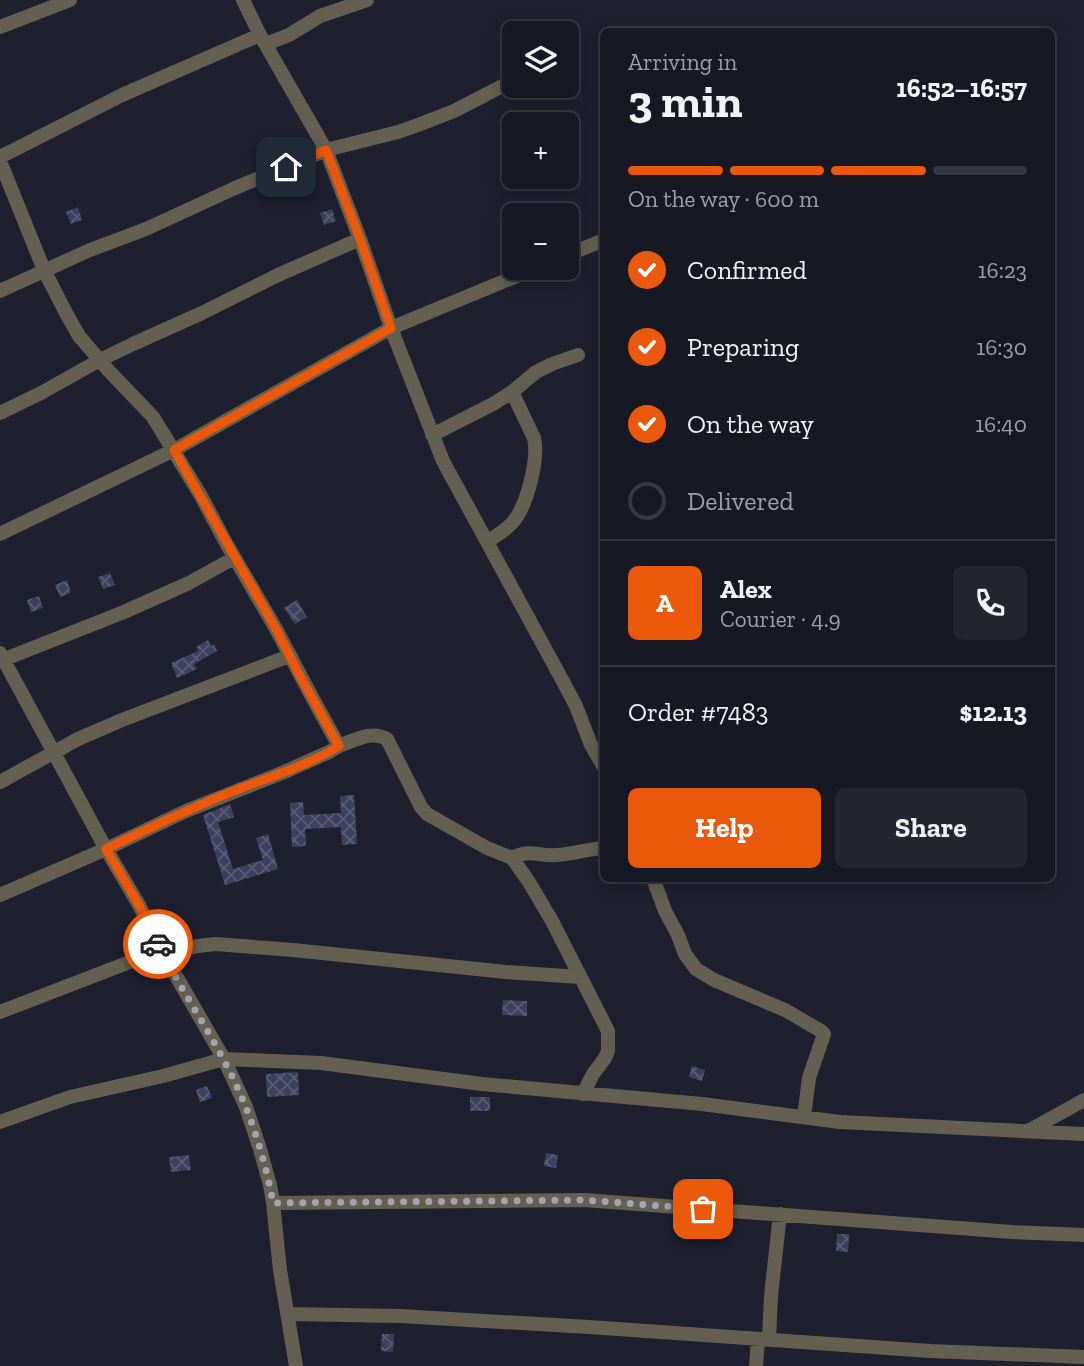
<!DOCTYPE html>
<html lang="en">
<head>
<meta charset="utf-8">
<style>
  body { margin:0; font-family:"Zilla Slab",serif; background:#232530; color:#f1f3f6; height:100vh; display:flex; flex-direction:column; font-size:26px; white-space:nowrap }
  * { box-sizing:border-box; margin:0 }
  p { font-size:23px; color:#9ea0a6 }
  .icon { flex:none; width:38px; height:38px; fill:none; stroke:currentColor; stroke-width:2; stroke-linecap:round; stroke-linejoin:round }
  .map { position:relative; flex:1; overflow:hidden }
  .side { position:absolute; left:600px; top:28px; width:455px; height:854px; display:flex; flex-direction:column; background:#161823; border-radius:10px; box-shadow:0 4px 18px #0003,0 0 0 2px #353741 }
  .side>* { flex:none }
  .tools { position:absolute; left:502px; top:21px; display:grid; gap:14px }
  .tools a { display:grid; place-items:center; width:77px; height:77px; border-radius:10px; background:#161823; box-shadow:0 4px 18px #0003,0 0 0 2px #353741; font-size:35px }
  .pin { position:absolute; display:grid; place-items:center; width:60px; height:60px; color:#fff; margin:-30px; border-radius:14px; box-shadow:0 4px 10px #0006 }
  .courier { position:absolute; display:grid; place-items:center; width:70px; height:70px; margin:-35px; border:5px solid #ea580c; border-radius:50%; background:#fff; color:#222; box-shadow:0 2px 9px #0007 }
  .headline em { font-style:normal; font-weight:700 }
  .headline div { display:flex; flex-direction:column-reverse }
  .headline { display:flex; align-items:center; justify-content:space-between; height:119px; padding:0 28px }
  h1 { font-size:46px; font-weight:700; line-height:52px }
  .bar { display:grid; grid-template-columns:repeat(4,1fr); gap:10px 7px; align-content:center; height:84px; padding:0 28px }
  .bar i { height:9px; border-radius:5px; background:#353741 }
  .bar .current { background:#ea580c }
  .bar p { grid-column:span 4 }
  .line { display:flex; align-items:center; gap:18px; padding:0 28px; border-top:2px solid #353741 }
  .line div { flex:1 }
  .round { display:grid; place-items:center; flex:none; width:74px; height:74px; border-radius:10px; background:#232530 }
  ol { padding:0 28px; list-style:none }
  li { display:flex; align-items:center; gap:21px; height:77px }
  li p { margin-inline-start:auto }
  li .icon { padding:7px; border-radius:50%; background:#ea580c; color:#fff; stroke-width:4 }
  li:last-child { color:#9ea0a6 }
  li i { width:38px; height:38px; border:4px solid #353741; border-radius:50% }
  .button { display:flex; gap:14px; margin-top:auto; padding:14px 28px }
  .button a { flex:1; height:80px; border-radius:10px; background:#ea580c; color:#fff; font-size:28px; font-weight:700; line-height:80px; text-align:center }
  .button a+a { background:#232530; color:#f1f3f6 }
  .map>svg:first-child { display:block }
</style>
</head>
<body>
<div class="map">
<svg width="1084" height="1366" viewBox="0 0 1084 1366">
  <defs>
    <pattern id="building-cross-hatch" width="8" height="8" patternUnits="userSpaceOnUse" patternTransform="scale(1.75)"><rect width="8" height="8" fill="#3d405e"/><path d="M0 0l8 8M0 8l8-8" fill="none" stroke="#595c76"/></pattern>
  </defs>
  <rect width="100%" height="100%" fill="#1e202f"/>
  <path fill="url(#building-cross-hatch)" d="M 78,207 L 82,220 L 71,224 L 66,212 Z
    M 332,209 L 336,221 L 324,225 L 320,213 Z
    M 110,573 L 115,585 L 103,589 L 98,577 Z
    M 67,580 L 71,593 L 60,597 L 55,585 Z
    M 39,596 L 43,608 L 31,612 L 27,600 Z
    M 297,600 L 307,617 L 295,624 L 284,608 Z
    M 208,640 L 211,646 L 214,644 L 217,651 L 194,664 L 197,669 L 177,678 L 171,663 L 198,651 L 196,647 Z
    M 354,795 L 357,844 L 342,845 L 341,827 L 305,829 L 306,846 L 292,847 L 290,803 L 303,802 L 304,815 L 341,813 L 340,796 Z
    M 230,804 L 234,817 L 218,822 L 233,869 L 263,860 L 256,838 L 268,834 L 278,869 L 225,885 L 203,815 Z
    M 503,1000 L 527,1001 L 527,1016 L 502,1015 Z
    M 692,1066 L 705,1070 L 702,1081 L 689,1077 Z
    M 298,1072 L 299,1095 L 267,1097 L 266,1074 Z
    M 207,1086 L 212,1098 L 200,1102 L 196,1090 Z
    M 470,1097 L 490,1097 L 490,1111 L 470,1111 Z
    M 546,1153 L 558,1155 L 556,1168 L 544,1166 Z
    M 189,1155 L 191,1170 L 171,1172 L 169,1157 Z
    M 837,1234 L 849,1234 L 848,1252 L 836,1251 Z
    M 382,1334 L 394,1334 L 393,1352 L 381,1351 Z"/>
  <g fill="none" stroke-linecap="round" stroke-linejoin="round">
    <path stroke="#655f51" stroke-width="14" d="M 0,27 L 70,0
      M 266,44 L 289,35 L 320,16 L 367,0
      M 0,157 L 122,95 L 260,35
      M 0,161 L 44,270 L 66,313 L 79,336 L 109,371 L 153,417 L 201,496 L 226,543 L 276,629 L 313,699 L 339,746 L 329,752 L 282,773 L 186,811 L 106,849 L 0,895
      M 360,239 L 391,328 L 443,461 L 566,687 L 576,706 L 591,745 L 604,767
      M 567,255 L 604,240
      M 0,291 L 90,250 L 146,229 L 235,188 L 326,150 L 398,132 L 418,125 L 454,111 L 514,80
      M 0,413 L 41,393 L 100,360 L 133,344 L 202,313 L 278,275 L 360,239 L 326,150 L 260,35 L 243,0
      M 432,435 L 493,404 L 512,392 L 536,372 L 552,364 L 578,355
      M 0,534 L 174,450 L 391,328 L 536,268
      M 487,542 C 496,536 506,530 513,522 C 527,506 539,458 534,438 L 512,392
      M 0,653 L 106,849 L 139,905 L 161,950 L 224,1059 L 246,1107 L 260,1149 L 270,1185 L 273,1203 L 280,1270 L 296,1366
      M 0,661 L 124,612 L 189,583 L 234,558
      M 339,746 C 355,740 372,730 387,739 L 421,807 L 427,814 L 487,848 L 512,858 L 529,882 L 552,921 L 608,1031 L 608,1051 L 605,1058 L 593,1074 L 583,1094
      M 0,782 L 78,739 L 122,720 L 289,656
      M 512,858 C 532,848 538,857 557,855 C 573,854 588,849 604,848
      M 653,878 L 665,911 L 678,935 L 685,954 L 696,969 L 714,980 L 785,1010 L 821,1031 L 824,1034 L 809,1078 L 804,1117
      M 164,955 L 197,946 L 216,944 L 293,950 L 506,972 L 580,977
      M 0,1012 L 161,950
      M 0,1122 L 70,1097 L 163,1076 L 224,1059 L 321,1063 L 482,1084 L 702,1104 L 840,1122 L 1084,1134
      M 1028,1131 L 1084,1100
      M 273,1203 L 584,1200 L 1012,1232 L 1084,1235
      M 288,1314 L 400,1316 L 589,1327 L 930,1351 L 1084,1357
      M 769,1339 L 771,1296 L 780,1214
      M 756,1366 L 758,1339"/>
  </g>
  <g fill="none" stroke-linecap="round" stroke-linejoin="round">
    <path stroke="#a2a4b0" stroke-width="7" stroke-dasharray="0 12.6" d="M 158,944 C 177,983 202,1019 222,1057 C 247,1102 264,1153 273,1203 L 584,1200 L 703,1209"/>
    <path stroke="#ea580c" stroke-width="9" d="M 158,944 L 139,905 L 106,849 C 151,827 197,805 244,787 C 276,775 310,764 339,746 L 301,678 L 276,629 L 174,450 L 391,328 L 360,239 L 326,150 L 286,167"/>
  </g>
</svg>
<div class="tools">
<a><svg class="icon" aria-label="layers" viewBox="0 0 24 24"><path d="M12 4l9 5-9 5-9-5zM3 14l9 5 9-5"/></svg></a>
<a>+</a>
<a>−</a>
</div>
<div class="pin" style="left:703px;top:1209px;background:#ea580c"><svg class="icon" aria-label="bag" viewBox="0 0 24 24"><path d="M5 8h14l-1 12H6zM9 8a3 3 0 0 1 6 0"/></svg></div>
<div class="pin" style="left:286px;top:167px;background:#1f2937"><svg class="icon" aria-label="home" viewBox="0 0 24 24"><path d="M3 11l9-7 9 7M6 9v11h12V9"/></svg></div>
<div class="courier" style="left:158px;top:944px"><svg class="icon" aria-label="car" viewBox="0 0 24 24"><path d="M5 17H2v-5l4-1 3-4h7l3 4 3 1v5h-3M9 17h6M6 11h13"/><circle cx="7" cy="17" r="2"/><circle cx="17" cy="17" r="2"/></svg></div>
<section class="side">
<div class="headline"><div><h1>3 min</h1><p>Arriving in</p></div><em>16:52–16:57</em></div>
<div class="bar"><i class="current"></i><i class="current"></i><i class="current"></i><i></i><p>On the way · 600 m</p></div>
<ol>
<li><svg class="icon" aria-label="check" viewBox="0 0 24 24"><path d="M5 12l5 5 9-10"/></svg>Confirmed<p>16:23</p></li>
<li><svg class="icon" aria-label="check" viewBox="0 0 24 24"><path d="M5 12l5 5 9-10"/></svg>Preparing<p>16:30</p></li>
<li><svg class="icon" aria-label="check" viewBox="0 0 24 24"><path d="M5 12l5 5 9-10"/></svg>On the way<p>16:40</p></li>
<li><i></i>Delivered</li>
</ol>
<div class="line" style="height:126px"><b class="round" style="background:#ea580c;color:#fff">A</b><div><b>Alex</b><p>Courier · 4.9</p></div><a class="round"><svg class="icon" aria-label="phone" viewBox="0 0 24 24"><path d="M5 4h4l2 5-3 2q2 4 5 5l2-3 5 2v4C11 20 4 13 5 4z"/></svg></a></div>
<div class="line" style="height:91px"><div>Order #7483</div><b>$12.13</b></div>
<div class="button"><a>Help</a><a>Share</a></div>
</section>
</div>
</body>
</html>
